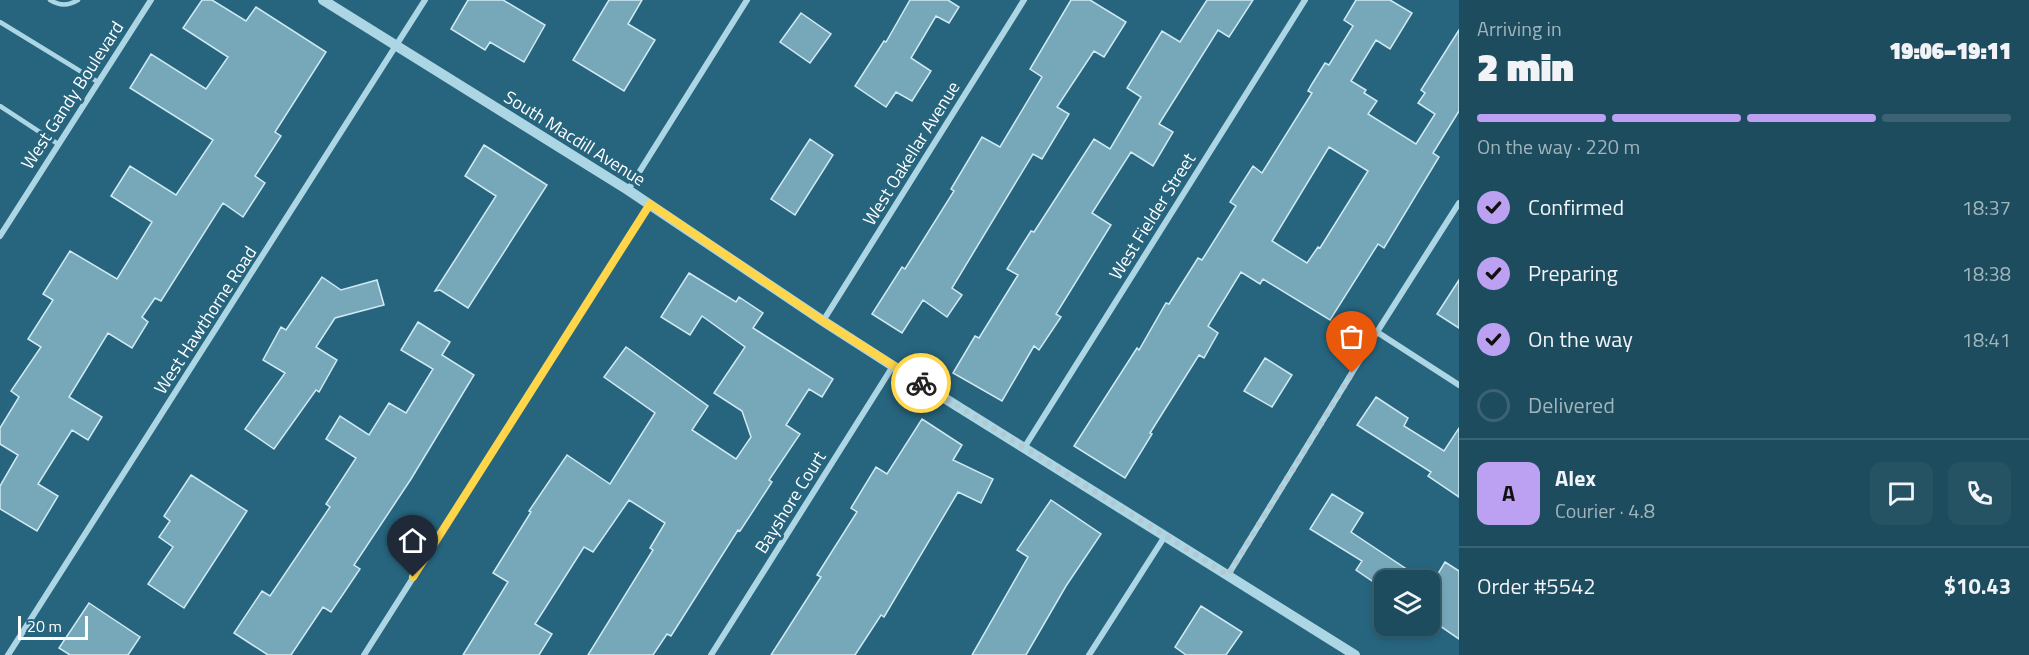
<!DOCTYPE html>
<html lang="en">
<head>
<meta charset="utf-8">
<style>
  body { margin:0; font-family:"Titillium Web",sans-serif; background:#255364; color:#f1f3f6; height:100vh; display:flex; flex-direction:column; font-size:22px; white-space:nowrap }
  * { box-sizing:border-box; margin:0 }
  p { font-size:20px; color:#a0b4bc }
  .icon { flex:none; width:33px; height:33px; fill:none; stroke:currentColor; stroke-width:2; stroke-linecap:round; stroke-linejoin:round }
  .map { position:relative; flex:1; overflow:hidden }
  .sheet { display:flex; flex-direction:column; background:#1d4c5e; width:570px }
  .sheet>* { flex:none }
  .tools { position:absolute; left:1374px; top:570px; display:grid; gap:12px }
  .tools a { display:grid; place-items:center; width:66px; height:66px; border-radius:12px; background:#1d4c5e; box-shadow:0 3px 9px #0003,0 0 0 2px #3b6373; font-size:30px }
  .scale { position:absolute; left:18px; bottom:15px; width:70px; box-sizing:border-box; padding-left:6px; border:3px solid #fff; border-top:0; font-size:16px; line-height:21px; white-space:nowrap; color:#fff; -webkit-text-stroke:4px #27657e; paint-order:stroke }
  .pin { position:absolute; display:grid; place-items:center; width:51px; height:51px; color:#fff; margin:-62px -26px; border-radius:50% 50% 50% 0; rotate:-45deg; box-shadow:0 0 6px #0007 }
  .pin .icon { rotate:45deg }
  .courier { position:absolute; display:grid; place-items:center; width:60px; height:60px; margin:-30px; border:4px solid #ffd54a; border-radius:50%; background:#fff; color:#222; box-shadow:0 2px 8px #0007 }
  .headline em { font-style:normal; font-weight:800 }
  .headline div { display:flex; flex-direction:column-reverse }
  .headline { display:flex; align-items:center; justify-content:space-between; height:102px; padding:0 18px }
  h1 { font-size:39px; font-weight:800; line-height:45px }
  .bar { display:grid; grid-template-columns:repeat(4,1fr); gap:9px 6px; align-content:center; height:72px; padding:0 18px }
  .bar i { height:8px; border-radius:4px; background:#3b6373 }
  .bar .active { background:#bca0f2 }
  .bar p { grid-column:span 4 }
  .line { display:flex; align-items:center; gap:15px; padding:0 18px; border-top:2px solid #3b6373 }
  .line div { flex:1 }
  .round { display:grid; place-items:center; flex:none; width:63px; height:63px; border-radius:12px; background:#255364 }
  ol { padding:0 18px; list-style:none }
  li { display:flex; align-items:center; gap:18px; height:66px }
  li p { margin-inline-start:auto }
  li .icon { padding:6px; border-radius:50%; background:#bca0f2; color:#111; stroke-width:4 }
  li:last-child { color:#a0b4bc }
  li i { width:33px; height:33px; border:3px solid #3b6373; border-radius:50% }
  main { display:flex; flex:1; min-height:0 }
  .map>svg:first-child { display:block }
</style>
</head>
<body>
<main>
<div class="map">
<svg width="1459" height="655" viewBox="0 0 1459 655">
  <rect width="100%" height="100%" fill="#27657e"/>
  <path fill="#77a8ba" stroke="#d0eaf4" stroke-width="1.5" fill-rule="evenodd" d="M 202,0 L 212,0 L 246,21 L 256,7 L 326,52 L 275,132 L 281,136 L 255,176 L 265,183 L 243,217 L 223,203 L 161,301 L 155,298 L 142,317 L 148,322 L 132,348 L 108,333 L 69,397 L 102,417 L 88,440 L 72,430 L 38,484 L 58,496 L 37,531 L 0,509 L 0,486 L 18,455 L 0,444 L 0,428 L 19,397 L 11,391 L 41,347 L 28,339 L 53,300 L 43,294 L 70,251 L 117,279 L 152,222 L 111,196 L 130,166 L 176,195 L 213,140 L 130,88 L 151,54 L 206,89 L 228,57 L 183,28 Z
    M 468,0 L 503,0 L 545,25 L 524,62 L 490,42 L 485,50 L 451,29 Z
    M 609,0 L 642,0 L 628,24 L 655,40 L 624,91 L 573,60 Z
    M 910,0 L 948,0 L 959,7 L 949,23 L 936,16 L 911,58 L 931,71 L 912,101 L 896,92 L 886,107 L 855,86 L 884,41 L 886,42 Z
    M 1071,0 L 1090,0 L 1126,22 L 1104,57 L 1094,51 L 1057,107 L 1069,114 L 1042,159 L 1033,154 L 952,288 L 962,295 L 947,317 L 923,300 L 902,333 L 872,314 L 902,267 L 905,269 L 954,191 L 951,189 L 982,137 L 1000,147 L 1042,77 L 1030,69 Z
    M 1207,0 L 1253,0 L 1229,37 L 1218,30 L 1159,124 L 1173,132 L 1153,166 L 1131,152 L 1092,213 L 1111,225 L 1056,314 L 1061,317 L 1039,350 L 1034,346 L 1002,401 L 953,373 L 975,336 L 979,338 L 1018,275 L 1007,269 L 1031,231 L 1034,232 L 1094,139 L 1110,149 L 1141,97 L 1127,88 L 1162,31 L 1180,42 Z
    M 1356,0 L 1390,0 L 1412,13 L 1390,49 L 1376,40 L 1351,81 L 1366,90 L 1364,93 L 1377,101 L 1368,114 L 1416,144 L 1435,114 L 1418,103 L 1425,93 L 1421,90 L 1459,30 L 1459,111 L 1433,153 L 1439,157 L 1384,248 L 1378,244 L 1330,320 L 1263,279 L 1260,284 L 1241,272 L 1208,326 L 1218,333 L 1204,358 L 1199,355 L 1150,433 L 1152,434 L 1125,478 L 1074,446 L 1137,348 L 1139,350 L 1166,303 L 1169,304 L 1198,258 L 1202,260 L 1236,206 L 1230,202 L 1253,166 L 1262,173 L 1312,93 L 1308,91 L 1312,84 L 1325,63 L 1329,65 L 1353,26 L 1344,20 ZM 1329,147 L 1368,171 L 1320,248 L 1318,247 L 1307,263 L 1272,241 Z
    M 801,13 L 831,34 L 810,63 L 780,42 Z
    M 810,139 L 833,155 L 795,215 L 771,199 Z
    M 484,145 L 547,185 L 468,308 L 440,290 L 435,291 L 496,196 L 465,176 Z
    M 689,273 L 736,302 L 739,297 L 763,313 L 753,328 L 833,379 L 822,397 L 809,389 L 786,425 L 800,434 L 769,480 L 772,482 L 740,531 L 738,530 L 671,636 L 667,634 L 653,655 L 588,655 L 653,550 L 650,548 L 665,523 L 629,500 L 593,552 L 584,547 L 535,624 L 552,634 L 539,655 L 463,655 L 508,582 L 493,573 L 531,512 L 529,511 L 567,455 L 610,484 L 655,413 L 604,377 L 626,347 L 708,406 L 692,430 L 736,459 L 751,437 L 742,411 L 714,393 L 745,347 L 702,316 L 690,335 L 661,317 Z
    M 322,277 L 341,290 L 377,280 L 384,305 L 335,318 L 316,347 L 337,360 L 319,392 L 316,390 L 274,449 L 245,429 L 285,373 L 263,360 L 281,327 L 286,330 Z
    M 1459,280 L 1459,328 L 1437,314 Z
    M 418,322 L 450,342 L 442,355 L 474,375 L 411,479 L 354,565 L 360,569 L 331,612 L 323,607 L 291,655 L 268,655 L 234,633 L 262,591 L 270,596 L 330,507 L 326,504 L 356,458 L 326,439 L 340,416 L 369,435 L 389,403 L 406,413 L 433,369 L 401,350 Z
    M 1265,358 L 1292,375 L 1272,407 L 1244,391 Z
    M 1376,397 L 1408,418 L 1404,426 L 1444,451 L 1459,428 L 1459,497 L 1428,476 L 1431,472 L 1357,425 Z
    M 922,419 L 962,445 L 953,460 L 993,479 L 981,503 L 958,492 L 884,617 L 881,615 L 855,655 L 771,655 L 821,577 L 817,575 L 857,512 L 851,508 L 876,467 L 887,474 Z
    M 191,475 L 247,511 L 184,608 L 148,584 L 173,547 L 159,537 L 170,521 L 164,516 Z
    M 1332,494 L 1363,513 L 1351,532 L 1423,580 L 1384,580 L 1384,589 L 1356,570 L 1362,561 L 1310,529 Z
    M 1051,500 L 1101,534 L 1066,586 L 1026,655 L 972,655 L 1028,557 L 1017,550 Z
    M 1445,562 L 1459,571 L 1459,639 L 1430,619 L 1430,605 L 1438,593 L 1430,587 Z
    M 89,603 L 140,637 L 128,655 L 70,655 L 59,648 Z
    M 1201,606 L 1242,632 L 1226,655 L 1186,655 L 1175,647 Z"/>
  <g fill="none" stroke-linecap="round" stroke-linejoin="round">
    <path stroke="#add6e5" stroke-width="4.5" d="M 50,0 C 60,6 68,6 78,0
      M 0,22 L 98,82
      M 0,106 L 58,144"/>
    <path stroke="#add6e5" stroke-width="6" d="M 628,190 L 747,0
      M 0,236 L 151,0
      M 823,321 L 1024,0
      M 1377,332 L 1459,385
      M 1024,448 L 1305,0
      M 1228,575 L 1377,332 L 1459,203
      M 8,655 L 425,0
      M 364,655 L 650,204
      M 711,655 L 893,366
      M 1089,655 L 1165,536"/>
    <path stroke="#add6e5" stroke-width="10" d="M 323,0 L 628,190 L 823,321 L 893,366 L 1355,655"/>
  </g>
  <g fill="none" stroke-linecap="round" stroke-linejoin="round">
    <path stroke="#b3c9d2" stroke-width="6" stroke-dasharray="0 10.8" d="M 921,383 L 1228,575 L 1352,373"/>
    <path stroke="#ffd54a" stroke-width="8" d="M 413,577 L 650,204 L 823,321 L 921,383"/>
  </g>
  <g text-anchor="middle" dominant-baseline="central" stroke-width="6" stroke-linejoin="round" paint-order="stroke">
    <g font-size="18" fill="#fff" stroke="#27657e">
      <text transform="translate(72 95) rotate(-57)">West Gandy Boulevard</text>
      <text transform="translate(575 138) rotate(32)">South Macdill Avenue</text>
      <text transform="translate(911 153) rotate(-58)">West Oakellar Avenue</text>
      <text transform="translate(1152 216) rotate(-58)">West Fielder Street</text>
      <text transform="translate(205 320) rotate(-57)">West Hawthorne Road</text>
      <text transform="translate(790 502) rotate(-58)">Bayshore Court</text>
    </g>
  </g>
</svg>
<div class="tools">
<a><svg class="icon" aria-label="layers" viewBox="0 0 24 24"><path d="M12 4l9 5-9 5-9-5zM3 14l9 5 9-5"/></svg></a>
</div>
<div class="scale">20 m</div>
<div class="pin" style="left:1352px;top:373px;background:#ea580c"><svg class="icon" aria-label="bag" viewBox="0 0 24 24"><path d="M5 8h14l-1 12H6zM9 8a3 3 0 0 1 6 0"/></svg></div>
<div class="pin" style="left:413px;top:577px;background:#1f2937"><svg class="icon" aria-label="home" viewBox="0 0 24 24"><path d="M3 11l9-7 9 7M6 9v11h12V9"/></svg></div>
<div class="courier" style="left:921px;top:383px"><svg class="icon" aria-label="bike" viewBox="0 0 24 24"><circle cx="6" cy="16" r="4"/><circle cx="18" cy="16" r="4"/><path d="M6 16l4-8h5l3 8M10 8l3 8H6M13 5h3"/></svg></div>
</div>
<section class="sheet">
<div class="headline"><div><h1>2 min</h1><p>Arriving in</p></div><em>19:06–19:11</em></div>
<div class="bar"><i class="active"></i><i class="active"></i><i class="active"></i><i></i><p>On the way · 220 m</p></div>
<ol>
<li><svg class="icon" aria-label="check" viewBox="0 0 24 24"><path d="M5 12l5 5 9-10"/></svg>Confirmed<p>18:37</p></li>
<li><svg class="icon" aria-label="check" viewBox="0 0 24 24"><path d="M5 12l5 5 9-10"/></svg>Preparing<p>18:38</p></li>
<li><svg class="icon" aria-label="check" viewBox="0 0 24 24"><path d="M5 12l5 5 9-10"/></svg>On the way<p>18:41</p></li>
<li><i></i>Delivered</li>
</ol>
<div class="line" style="height:108px"><b class="round" style="background:#bca0f2;color:#111">A</b><div><b>Alex</b><p>Courier · 4.8</p></div><a class="round"><svg class="icon" aria-label="chat" viewBox="0 0 24 24"><path d="M4 5h16v11H9l-5 4z"/></svg></a><a class="round"><svg class="icon" aria-label="phone" viewBox="0 0 24 24"><path d="M5 4h4l2 5-3 2q2 4 5 5l2-3 5 2v4C11 20 4 13 5 4z"/></svg></a></div>
<div class="line" style="height:78px"><div>Order #5542</div><b>$10.43</b></div>
</section>
</main>
</body>
</html>
